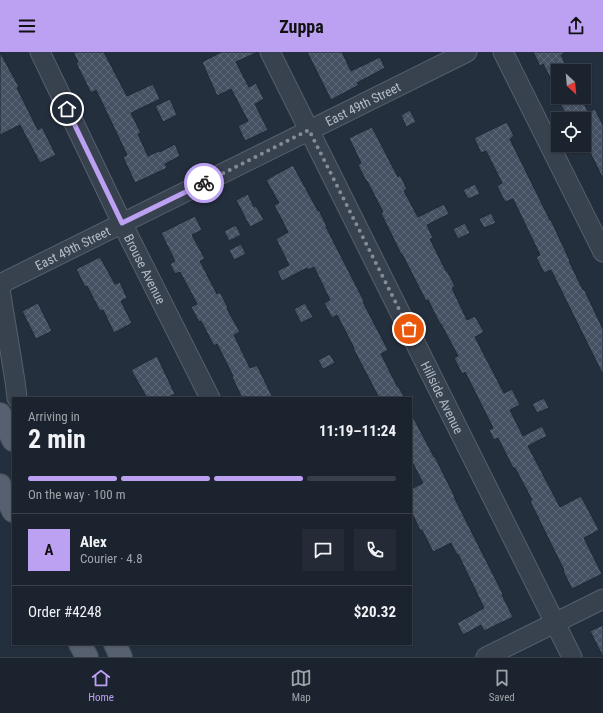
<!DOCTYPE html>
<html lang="en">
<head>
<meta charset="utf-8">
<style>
  body { margin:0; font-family:"Roboto Condensed",sans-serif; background:#242b36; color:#f1f3f6; height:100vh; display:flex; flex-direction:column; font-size:15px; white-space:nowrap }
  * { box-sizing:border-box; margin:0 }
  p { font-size:13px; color:#a0a4aa }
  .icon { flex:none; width:22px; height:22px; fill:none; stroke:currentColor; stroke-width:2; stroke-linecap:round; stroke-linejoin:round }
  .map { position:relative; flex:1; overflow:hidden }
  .panel { position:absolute; left:12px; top:345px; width:400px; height:248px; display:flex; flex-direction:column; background:#1b232e; border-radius:0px; box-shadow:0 1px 3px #0004,0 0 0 1px #39404a }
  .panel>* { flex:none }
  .needle { width:26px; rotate:154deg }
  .tools { position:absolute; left:551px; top:12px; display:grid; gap:8px }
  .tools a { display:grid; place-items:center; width:40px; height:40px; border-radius:0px; background:#1b232e; box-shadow:0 1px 3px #0004,0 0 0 1px #39404a; font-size:20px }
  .pin { position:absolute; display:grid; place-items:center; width:34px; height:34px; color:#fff; margin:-17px; border:2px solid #fff; border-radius:50%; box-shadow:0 1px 4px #0007 }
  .courier { position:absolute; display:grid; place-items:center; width:40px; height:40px; margin:-20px; border:3px solid #bca0f2; border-radius:50%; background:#fff; color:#222; box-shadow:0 1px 5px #0007 }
  .headline em { font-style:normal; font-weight:700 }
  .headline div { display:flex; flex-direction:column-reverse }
  .headline { display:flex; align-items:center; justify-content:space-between; height:68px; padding:0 16px }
  h1 { font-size:26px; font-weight:700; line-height:30px }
  .bar { display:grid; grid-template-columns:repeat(4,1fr); gap:6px 4px; align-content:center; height:48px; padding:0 16px }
  .bar i { height:5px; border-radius:3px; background:#39404a }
  .bar .selected { background:#bca0f2 }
  .bar p { grid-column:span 4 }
  .line { display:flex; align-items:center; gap:10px; padding:0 16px; border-top:1px solid #39404a }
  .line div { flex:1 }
  .round { display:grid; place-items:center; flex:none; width:42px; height:42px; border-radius:0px; background:#242b36 }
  header { display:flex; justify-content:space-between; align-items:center; height:52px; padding:0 16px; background:#bca0f2; color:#111; font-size:18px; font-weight:700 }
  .dock { display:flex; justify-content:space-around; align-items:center; height:56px; border-top:1px solid #39404a; background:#1b232e; font-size:11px; color:#a0a4aa }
  .dock a { display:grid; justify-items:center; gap:2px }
  .dock .selected { color:#bca0f2 }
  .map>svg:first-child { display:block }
</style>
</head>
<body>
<header><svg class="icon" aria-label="menu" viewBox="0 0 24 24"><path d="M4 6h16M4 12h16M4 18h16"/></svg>Zuppa<svg class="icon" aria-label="share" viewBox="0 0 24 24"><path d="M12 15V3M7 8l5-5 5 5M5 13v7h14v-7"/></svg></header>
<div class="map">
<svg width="603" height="605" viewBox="0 0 603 605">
  <defs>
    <pattern id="building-cross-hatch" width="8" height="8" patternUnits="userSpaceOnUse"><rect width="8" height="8" fill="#455162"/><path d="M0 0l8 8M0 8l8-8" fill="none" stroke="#5d6877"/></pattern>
  </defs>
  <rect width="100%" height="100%" fill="#242f3e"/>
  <path fill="url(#building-cross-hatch)" stroke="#1f2835" d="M 0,0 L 19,35 L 17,36 L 38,78 L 42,75 L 56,103 L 40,111 L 20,73 L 0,83 Z
    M 73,0 L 104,0 L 127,44 L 153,32 L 160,47 L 131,61 L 141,81 L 138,82 L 148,104 L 159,99 L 160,100 L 175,92 L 180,104 L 165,112 L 167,116 L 135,131 L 123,105 L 127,103 L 96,38 L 91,41 L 76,11 L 78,10 Z
    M 221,0 L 258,0 L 236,10 L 249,35 L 256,31 L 264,47 L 255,52 L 268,78 L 245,89 L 238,74 L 248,69 L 231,37 L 217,44 L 202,10 Z
    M 307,0 L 342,0 L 351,19 L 380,5 L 385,16 L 357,31 L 359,33 L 331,48 Z
    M 533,0 L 567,0 L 561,3 L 569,19 L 558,19 L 558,41 L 543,12 L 540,14 Z
    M 557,45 L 581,45 L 588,60 L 595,57 L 603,73 L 603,127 L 584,88 L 584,67 L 568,67 Z
    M 170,47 L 177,63 L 163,70 L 155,54 Z
    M 410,58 L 416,70 L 406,75 L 401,63 Z
    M 507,70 L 514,84 L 510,87 L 550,168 L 551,168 L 570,209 L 569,209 L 583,238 L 584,237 L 603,277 L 603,323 L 551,218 L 544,221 L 536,205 L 540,203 L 513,147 L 505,150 L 497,134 L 502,131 L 486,99 L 481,101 L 474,86 Z
    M 372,75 L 398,125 L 400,123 L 407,137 L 404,139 L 418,165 L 444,152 L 449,162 L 427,173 L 433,186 L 430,187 L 446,219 L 447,219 L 455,234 L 452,236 L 467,268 L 475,264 L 484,280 L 475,285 L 504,341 L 512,337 L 520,353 L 510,358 L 523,384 L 542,374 L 547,384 L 528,394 L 560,455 L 581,444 L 599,478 L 584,486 L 602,522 L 572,537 L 563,519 L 564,518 L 553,496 L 530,449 L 532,448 L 515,416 L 513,416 L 498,386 L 494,388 L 489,378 L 493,376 L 465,320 L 462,322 L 454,306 L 458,304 L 441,272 L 440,272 L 428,248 L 426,249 L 402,202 L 401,202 L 381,161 L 383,160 L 367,129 L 366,129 L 358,113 L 361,111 L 349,86 Z
    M 293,113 L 318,159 L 319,158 L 327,175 L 326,175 L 364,249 L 363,250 L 388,298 L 381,302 L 397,334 L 398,334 L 405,346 L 374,346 L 378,344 L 353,296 L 354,296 L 337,263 L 332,266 L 324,251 L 330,248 L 314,215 L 308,218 L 307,216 L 282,229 L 277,219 L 289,213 L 276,187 L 288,180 L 274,153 L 279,151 L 266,128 Z
    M 475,132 L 480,142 L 468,147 L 463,138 Z
    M 248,142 L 254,155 L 256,154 L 264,168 L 250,175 L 236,148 Z
    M 491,161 L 496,171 L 484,176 L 479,167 Z
    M 195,164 L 202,178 L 192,183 L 205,207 L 200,209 L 217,242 L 220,240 L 228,256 L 227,257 L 240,280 L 234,283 L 250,316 L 257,313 L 273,346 L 242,346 L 232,325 L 233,324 L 217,292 L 214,294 L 201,269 L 199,270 L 191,255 L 197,252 L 180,220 L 175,222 L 170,212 L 175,209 L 161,181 Z
    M 465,171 L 470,181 L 458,187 L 453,177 Z
    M 236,173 L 241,183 L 229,189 L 224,179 Z
    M 241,192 L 246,202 L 234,208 L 229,198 Z
    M 100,205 L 115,232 L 120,230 L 127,246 L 121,249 L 132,271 L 114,281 L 103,258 L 100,259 L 87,234 L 85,235 L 76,217 Z
    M 38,251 L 52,279 L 36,287 L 22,259 Z
    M 305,251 L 313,265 L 301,271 L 294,257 Z
    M 330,302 L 335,311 L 323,317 L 318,308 Z
    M 157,304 L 175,342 L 167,346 L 147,346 L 131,318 Z
    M 544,346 L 549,356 L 537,361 L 532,352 Z
    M 411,361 L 434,405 L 435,405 L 455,445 L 454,445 L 503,542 L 502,543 L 513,565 L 484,579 L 481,573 L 463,583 L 457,571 L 484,556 L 458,502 L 457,503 L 451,491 L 433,500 L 422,478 L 420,478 L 411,459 L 411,437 L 423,431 L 411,408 Z
    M 603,573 L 603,605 L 590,579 Z"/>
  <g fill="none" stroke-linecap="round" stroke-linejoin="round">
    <defs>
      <g id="minor">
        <path id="s1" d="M 40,0 L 122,171 L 210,346"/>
        <path id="s2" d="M 270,0 L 572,605"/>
        <path d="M 503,0 L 603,200"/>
        <path id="s3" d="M 0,232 L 467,0"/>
        <path d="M 0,237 L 15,329 L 17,346"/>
        <path d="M 486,605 L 603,547"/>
      </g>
      <path id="major" d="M 0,362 L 13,388
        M 0,433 L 13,459
        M 80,592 L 87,605
        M 115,592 L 121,605"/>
    </defs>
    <use href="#minor" stroke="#565f6c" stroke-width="21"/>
    <use href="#major" stroke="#414a57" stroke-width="24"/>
    <use href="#minor" stroke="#38414e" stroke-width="19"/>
    <use href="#major" stroke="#56606e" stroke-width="22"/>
  </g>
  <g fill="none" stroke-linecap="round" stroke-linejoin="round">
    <path stroke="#828b98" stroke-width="4" stroke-dasharray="0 7.2" d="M 204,131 L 309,78 L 409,277"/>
    <path stroke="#bca0f2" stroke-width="5" d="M 67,57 L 122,171 L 204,131"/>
  </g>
  <g text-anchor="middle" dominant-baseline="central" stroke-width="3.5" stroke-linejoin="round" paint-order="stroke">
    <g font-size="13" fill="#b4bcc9" stroke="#1d2633">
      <text stroke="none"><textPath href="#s3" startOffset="405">East 49th Street</textPath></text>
      <text stroke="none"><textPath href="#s3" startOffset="81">East 49th Street</textPath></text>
      <text stroke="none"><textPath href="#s1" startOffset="241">Brouse Avenue</textPath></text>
      <text stroke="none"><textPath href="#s2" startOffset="386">Hillside Avenue</textPath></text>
    </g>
  </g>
</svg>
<div class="tools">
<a><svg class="needle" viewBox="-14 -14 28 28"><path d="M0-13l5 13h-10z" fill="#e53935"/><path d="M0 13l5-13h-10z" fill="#a0a4aa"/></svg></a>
<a><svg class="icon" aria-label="locate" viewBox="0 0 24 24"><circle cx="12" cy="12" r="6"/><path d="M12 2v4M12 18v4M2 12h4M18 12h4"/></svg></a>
</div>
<div class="pin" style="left:409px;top:277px;background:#ea580c"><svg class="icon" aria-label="bag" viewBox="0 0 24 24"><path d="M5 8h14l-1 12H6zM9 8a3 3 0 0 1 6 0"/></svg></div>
<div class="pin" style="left:67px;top:57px;background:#1f2937"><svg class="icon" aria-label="home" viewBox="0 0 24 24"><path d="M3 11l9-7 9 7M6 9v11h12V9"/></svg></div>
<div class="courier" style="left:204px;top:131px"><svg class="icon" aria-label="bike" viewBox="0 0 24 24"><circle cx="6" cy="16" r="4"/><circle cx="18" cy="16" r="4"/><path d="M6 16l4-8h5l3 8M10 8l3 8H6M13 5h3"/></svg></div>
<section class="panel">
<div class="headline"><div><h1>2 min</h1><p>Arriving in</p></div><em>11:19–11:24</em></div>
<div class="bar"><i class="selected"></i><i class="selected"></i><i class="selected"></i><i></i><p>On the way · 100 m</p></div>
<div class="line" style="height:72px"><b class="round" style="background:#bca0f2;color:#111">A</b><div><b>Alex</b><p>Courier · 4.8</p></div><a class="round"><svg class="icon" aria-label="chat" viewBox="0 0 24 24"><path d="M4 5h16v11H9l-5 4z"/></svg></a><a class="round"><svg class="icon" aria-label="phone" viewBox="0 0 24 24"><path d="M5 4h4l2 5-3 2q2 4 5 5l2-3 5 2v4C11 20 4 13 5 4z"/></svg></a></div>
<div class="line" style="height:52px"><div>Order #4248</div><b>$20.32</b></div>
</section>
</div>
<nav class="dock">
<a class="selected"><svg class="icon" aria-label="home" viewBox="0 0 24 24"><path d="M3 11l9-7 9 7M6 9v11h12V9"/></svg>Home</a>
<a><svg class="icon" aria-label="map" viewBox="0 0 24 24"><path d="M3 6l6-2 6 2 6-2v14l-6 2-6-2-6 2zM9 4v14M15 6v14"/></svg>Map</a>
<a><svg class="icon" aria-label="saved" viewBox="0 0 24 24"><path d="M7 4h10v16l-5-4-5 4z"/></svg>Saved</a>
</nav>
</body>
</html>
